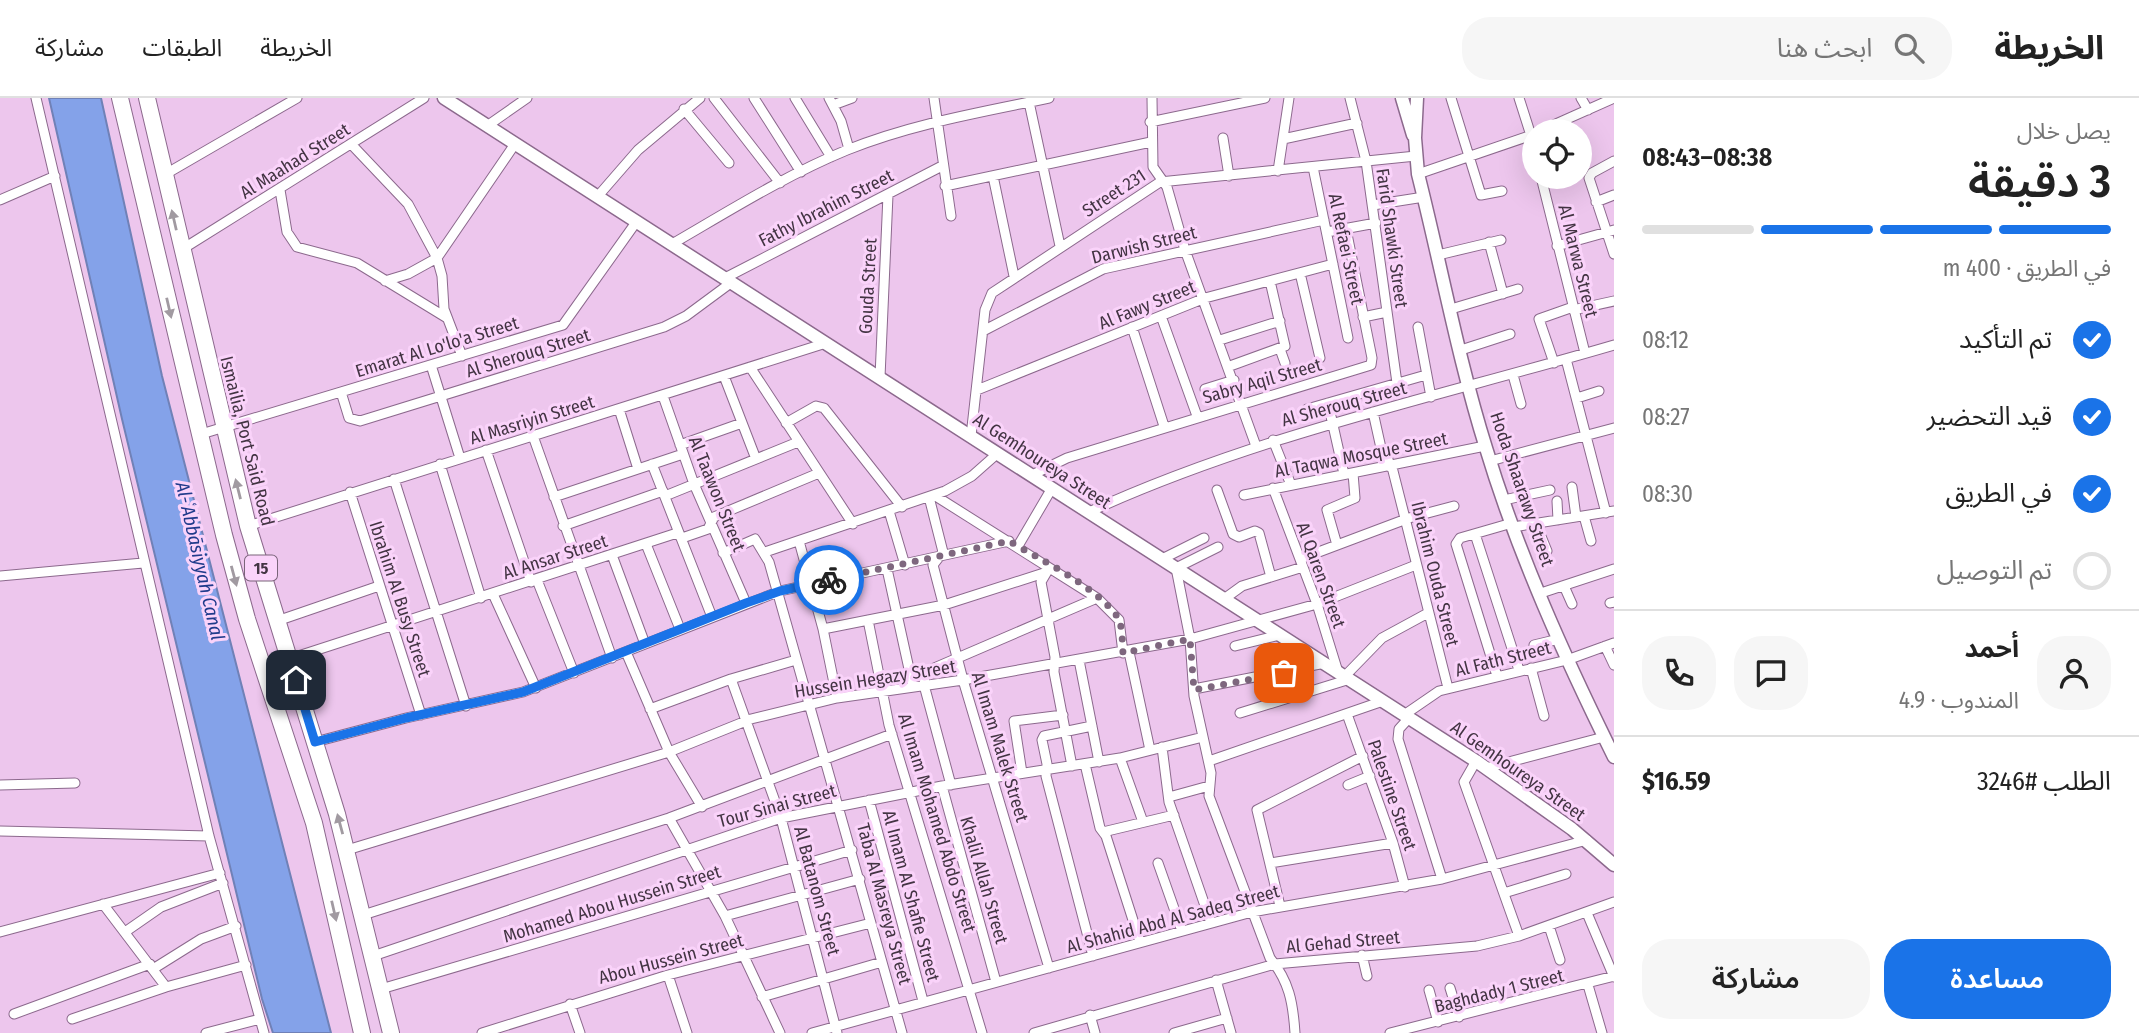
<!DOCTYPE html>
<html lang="ar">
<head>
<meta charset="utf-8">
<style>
  body { margin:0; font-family:"Fira Sans Condensed","Noto Sans Arabic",sans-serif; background:#f6f6f6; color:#222; direction:rtl; height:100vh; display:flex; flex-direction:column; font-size:26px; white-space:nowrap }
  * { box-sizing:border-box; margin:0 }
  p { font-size:23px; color:#767676 }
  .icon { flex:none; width:38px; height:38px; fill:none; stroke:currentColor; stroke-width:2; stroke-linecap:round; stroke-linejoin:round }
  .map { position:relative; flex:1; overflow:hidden; direction:ltr }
  .sheet { display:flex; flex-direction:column; background:#fff; width:525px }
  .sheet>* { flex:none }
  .tools { position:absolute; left:1522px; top:21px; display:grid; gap:14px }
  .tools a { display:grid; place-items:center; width:70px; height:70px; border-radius:50%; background:#fff; box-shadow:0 7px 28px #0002; font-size:35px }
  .pin { position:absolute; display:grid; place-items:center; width:60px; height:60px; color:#fff; margin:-30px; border-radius:14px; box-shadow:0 4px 10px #0006 }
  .courier { position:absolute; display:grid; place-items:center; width:70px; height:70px; margin:-35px; border:5px solid #1a73e8; border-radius:50%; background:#fff; color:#222; box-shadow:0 2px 9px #0007 }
  .headline em { font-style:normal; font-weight:600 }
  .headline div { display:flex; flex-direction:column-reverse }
  .headline { display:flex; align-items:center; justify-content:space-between; height:119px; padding:0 28px }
  h1 { font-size:46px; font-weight:600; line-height:52px }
  .bar { display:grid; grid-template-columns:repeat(4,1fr); gap:10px 7px; align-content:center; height:84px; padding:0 28px }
  .bar i { height:9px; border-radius:5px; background:#e0e0e0 }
  .bar .current { background:#1a73e8 }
  .bar p { grid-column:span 4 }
  .line { display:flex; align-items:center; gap:18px; padding:0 28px; border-top:2px solid #e0e0e0 }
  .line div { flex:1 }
  .round { display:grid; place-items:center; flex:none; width:74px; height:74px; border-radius:28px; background:#f6f6f6 }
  ol { padding:0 28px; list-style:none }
  li { display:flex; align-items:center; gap:21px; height:77px }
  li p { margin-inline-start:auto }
  li .icon { padding:7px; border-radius:50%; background:#1a73e8; color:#fff; stroke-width:4 }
  li:last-child { color:#767676 }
  li i { width:38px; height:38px; border:4px solid #e0e0e0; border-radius:50% }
  .button { display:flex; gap:14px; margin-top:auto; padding:14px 28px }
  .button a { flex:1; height:80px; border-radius:28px; background:#1a73e8; color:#fff; font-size:28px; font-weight:600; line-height:80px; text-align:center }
  .button a+a { background:#f6f6f6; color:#222 }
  header { display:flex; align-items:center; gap:42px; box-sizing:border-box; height:98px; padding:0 35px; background:#fff; border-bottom:2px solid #e0e0e0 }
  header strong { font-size:33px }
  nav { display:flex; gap:38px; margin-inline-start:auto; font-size:24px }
  .search { width:490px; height:63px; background:#f6f6f6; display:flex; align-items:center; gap:18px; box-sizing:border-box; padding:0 24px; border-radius:28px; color:#767676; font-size:26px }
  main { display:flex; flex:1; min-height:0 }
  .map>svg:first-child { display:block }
</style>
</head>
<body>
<header>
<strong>الخريطة</strong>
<div class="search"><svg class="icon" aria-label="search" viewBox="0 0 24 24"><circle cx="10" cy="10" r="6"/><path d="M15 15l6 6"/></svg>ابحث هنا</div>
<nav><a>الخريطة</a><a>الطبقات</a><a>مشاركة</a></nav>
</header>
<main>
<section class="sheet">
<div class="headline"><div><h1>3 دقيقة</h1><p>يصل خلال</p></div><em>08:38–08:43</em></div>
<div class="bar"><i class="current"></i><i class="current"></i><i class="current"></i><i></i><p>في الطريق · 400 m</p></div>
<ol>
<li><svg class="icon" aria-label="check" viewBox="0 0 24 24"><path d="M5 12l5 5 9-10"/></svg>تم التأكيد<p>08:12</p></li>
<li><svg class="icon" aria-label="check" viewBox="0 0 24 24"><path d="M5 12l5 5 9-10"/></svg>قيد التحضير<p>08:27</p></li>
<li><svg class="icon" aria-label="check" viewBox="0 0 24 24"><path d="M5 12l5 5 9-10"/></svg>في الطريق<p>08:30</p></li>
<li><i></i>تم التوصيل</li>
</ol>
<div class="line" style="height:126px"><a class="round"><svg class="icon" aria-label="person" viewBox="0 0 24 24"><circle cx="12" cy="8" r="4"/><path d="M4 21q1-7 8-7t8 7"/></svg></a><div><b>أحمد</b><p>المندوب · 4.9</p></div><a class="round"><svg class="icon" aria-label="chat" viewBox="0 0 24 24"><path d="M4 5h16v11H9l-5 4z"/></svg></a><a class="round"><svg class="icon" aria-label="phone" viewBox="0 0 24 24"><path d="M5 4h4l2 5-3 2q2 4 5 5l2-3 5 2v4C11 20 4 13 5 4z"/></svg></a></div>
<div class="line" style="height:91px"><div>الطلب #3246</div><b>$16.59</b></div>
<div class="button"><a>مساعدة</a><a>مشاركة</a></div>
</section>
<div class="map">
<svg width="1614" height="935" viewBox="0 0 1614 935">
  <rect width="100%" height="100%" fill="#edc6ed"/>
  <path fill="#84a2e9" stroke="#7081b7" stroke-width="2" d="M 49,0 L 101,0 L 162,278 L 331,935 L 273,935 L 262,901 L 122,321 Z"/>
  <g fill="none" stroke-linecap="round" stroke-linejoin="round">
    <defs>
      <path id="street" d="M 36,0 L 209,738 L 264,935
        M 714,0 L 780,85
        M 754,0 L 801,74
        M 795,0 L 831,59
        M 829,0 L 841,23 L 849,51
        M 934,0 L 951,118
        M 1152,0 L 1153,69 L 1167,89 L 1185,152 L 1256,348
        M 1350,0 L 1366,63 L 1397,285
        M 1451,0 L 1481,97 L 1502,93
        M 1519,0 L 1535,50
        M 1581,0 L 1588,12
        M 1029,4 L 1060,148
        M 833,7 L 852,0
        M 684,11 L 729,65
        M 1150,24 L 1265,0
        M 487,28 L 527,0
        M 1540,33 L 1614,0
        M 1223,40 L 1229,78
        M 1283,41 L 1357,25
        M 352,47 L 408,106 L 437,160 L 442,178 L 444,211 L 462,258
        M 1614,63 L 1592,75 L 1589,80 L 1614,156
        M 1313,69 L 1348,240
        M 1278,73 L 1289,0
        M 1418,76 L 1535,36
        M 164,77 L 297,0
        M 993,78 L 1014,178
        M 1541,79 L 1585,255
        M 945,88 L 1151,44
        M 280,92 L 287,134 L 297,149 L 357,165 L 447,220
        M 598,98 L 638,52 L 700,0
        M 0,102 L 55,78
        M 1596,104 L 1614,97
        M 1373,107 L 1424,99
        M 1327,134 L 1376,125
        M 1489,144 L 1503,196
        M 672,146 C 729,113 786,77 847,52 C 911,26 982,14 1049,0
        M 1557,148 L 1614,132
        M 181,152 L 424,0
        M 1438,157 L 1501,142
        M 1300,175 L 1320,260
        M 725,180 L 942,68
        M 385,183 L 408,176 L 437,160 L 515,46
        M 1451,211 L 1518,191
        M 1573,212 L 1614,203
        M 1161,218 L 1197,318
        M 1363,219 L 1387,214
        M 1132,229 L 1164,328
        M 1418,229 L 1431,299
        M 983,233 L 1103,171 L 1324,122
        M 1220,242 L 1280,223
        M 1280,251 L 1285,265
        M 1461,252 L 1510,236
        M 1566,261 L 1606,415
        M 1554,265 L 1539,221 L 1573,209
        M 431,267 L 460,360
        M 1230,268 L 1285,248 L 1270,183
        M 750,269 L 853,426
        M 1513,277 L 1521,306
        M 724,278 L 756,361
        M 880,279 L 888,97
        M 1205,291 L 1234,282
        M 977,292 L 1205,200 L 1333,166
        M 341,294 L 349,320 L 360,323 L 664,229 L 686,218 L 732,184
        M 663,298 L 694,386 L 746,505
        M 1577,300 L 1599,293
        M 1328,305 L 1344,376
        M 619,311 L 638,371
        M 1307,311 L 1426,277
        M 1373,314 L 1381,350 L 1386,354 L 1390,369
        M 786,325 L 816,308 L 824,310 L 902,409
        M 198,337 L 563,227 L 637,123
        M 533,338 L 612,560
        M 971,338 L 985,212 L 992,195 L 1160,84 L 1416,58
        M 1273,342 L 1291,387
        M 680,347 L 742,325
        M 486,352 L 531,484
        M 1490,363 L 1614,330
        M 440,366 L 481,500
        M 652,366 L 712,519
        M 1392,369 L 1448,590
        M 1032,377 L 1067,360 L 1371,267 L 1372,260 L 1346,131
        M 394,381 L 466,608
        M 1572,389 L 1576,419
        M 1273,390 L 1317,506 L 1338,574
        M 1217,392 L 1233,436 L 1239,439 L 1255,433 L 1259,435 L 1271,479
        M 350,394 L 421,617
        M 934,397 L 1097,500 L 1119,522 L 1123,555
        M 1244,397 L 1485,348
        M 665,398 L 798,344
        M 554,399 L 683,356
        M 929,399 L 943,454 L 933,467 L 963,582 L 1049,870
        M 1504,402 L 1550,392
        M 1557,403 L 1558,422
        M 889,413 L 905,467
        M 1089,414 C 1257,337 1437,299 1614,247
        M 1584,418 L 1591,443
        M 1536,426 L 1547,453
        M 248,428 L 826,245
        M 563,428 L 663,393
        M 1513,429 L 1614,413
        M 1475,436 L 1519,572
        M 799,443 L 823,531 L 837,600
        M 646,446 L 680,531
        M 1337,447 L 1327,412 L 1355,400 L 1353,375
        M 1018,448 L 1052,390
        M 1218,449 L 1176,470 L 1190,541 L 1194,598 L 1211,675 L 1209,698 L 1270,860 C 1289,883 1293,904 1295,935
        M 765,454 L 945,393 L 972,378 L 998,355
        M 723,455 L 755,441 L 769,464 L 902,935
        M 612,457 L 645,546
        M 1162,461 L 1204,440
        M 1300,461 L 1409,420 L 1454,408
        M 887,471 L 913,589
        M 1048,472 L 1041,484 L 1055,559 L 1054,574 L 1072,668
        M 0,478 L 143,465
        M 537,482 L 574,575
        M 1564,488 L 1572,506
        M 1541,495 L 1614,471
        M 493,496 L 536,590
        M 1224,501 L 1242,488 L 1303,469
        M 1610,505 L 1614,504
        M 868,522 L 889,627 L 982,935
        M 277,523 L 379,488
        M 823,531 L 944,507 L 1047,474
        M 1534,547 L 1559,541
        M 1235,548 L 1280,537
        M 1605,548 L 1614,567
        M 626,554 L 669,654 L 702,709
        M 1129,554 L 1150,652
        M 289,561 L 674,436 L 685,439 L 708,431 L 714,419 L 819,375
        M 1079,562 L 1099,664
        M 1531,570 L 1544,618
        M 1345,578 L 1382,540 L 1428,515
        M 1497,578 L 1456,446 L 1460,440 L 1512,425
        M 731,581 L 781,720 L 837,935
        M 1194,591 L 1325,565
        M 650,611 L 731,581 L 796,562
        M 1240,615 L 1350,581
        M 1347,616 L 1393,745 L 1405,789
        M 1404,617 L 1439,593 L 1567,562 L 1614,545
        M 1409,620 L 1399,631 L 1398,641 L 1442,781
        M 1092,628 L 1044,638 L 1042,642 L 1047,666 L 1046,678 L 1093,858
        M 315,644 L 406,620 L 523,594 L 780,493 L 1009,443
        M 1162,649 L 1169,704 L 1211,825
        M 1120,660 L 1143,724
        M 1209,663 L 1383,603
        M 1476,663 L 1464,684 L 1519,838
        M 1085,666 L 1100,730 L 1106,738 L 1140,844
        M 1486,670 L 1604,639
        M 1022,675 L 1014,623 L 1063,617
        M 0,687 L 75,685
        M 951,687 L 924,587 L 925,574 L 1097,500
        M 1348,687 L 1370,678
        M 942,688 L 996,884
        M 1169,699 L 1209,688
        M 869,702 L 923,903
        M 669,720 L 725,818 L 780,935
        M 0,733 L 209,738
        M 1103,734 L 1174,717
        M 347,752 L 669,654 L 751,621 L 837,600 L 963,582 L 1190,541 L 1317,506 L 1416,467
        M 1158,765 L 1182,833
        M 1270,765 L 1393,745
        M 1504,795 L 1566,776
        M 103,806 L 166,889
        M 1280,808 L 1257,712 L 1363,658
        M 1587,815 L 1614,879
        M 363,817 L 669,720 L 892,636
        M 725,818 L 860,781
        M 1549,828 L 1560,862
        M 0,834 L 220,775
        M 125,834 L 161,809 L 223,785
        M 1362,857 L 1367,878
        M 373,858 L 781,720 L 942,688 L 1120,660 L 1203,639
        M 153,871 L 201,841 L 236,828
        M 668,877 L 687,935
        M 1216,882 L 1231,935
        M 1588,887 L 1602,935
        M 1450,890 L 1459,919
        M 381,891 L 852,752
        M 1429,892 L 1438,924
        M 762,899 L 882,864
        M 570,906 L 580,935
        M 14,916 L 150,866
        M 1090,917 L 1095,935
        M 72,921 L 166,889 L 246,867
        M 206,935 L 260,921
        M 482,935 L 668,877 L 871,825
        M 812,935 L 1252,814 L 1442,781 L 1587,742
        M 1034,935 L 1275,866 L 1477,848 L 1519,838 L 1614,804
        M 1174,935 L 1227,920
        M 1390,935 L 1614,878"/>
      <path id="secondary" d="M 444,0 L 1476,663 L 1572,731 L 1614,767
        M 1402,0 L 1413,37
        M 1417,0 L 1415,40 L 1418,76 C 1441,167 1458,261 1486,350 C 1518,456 1565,560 1614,659"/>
      <path id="highway" d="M 120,0 L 224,437 L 247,521 L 314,725 L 362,935
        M 147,0 L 248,428 L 337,716 L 391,935"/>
    </defs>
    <use href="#street" stroke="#8c698d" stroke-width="11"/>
    <use href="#secondary" stroke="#8c698d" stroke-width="15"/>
    <use href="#highway" stroke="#8c698d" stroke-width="18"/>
    <use href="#street" stroke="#fff" stroke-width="9"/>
    <use href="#secondary" stroke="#fff" stroke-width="12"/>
    <use href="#highway" stroke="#fff" stroke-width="16"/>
  </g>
  <defs><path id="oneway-solid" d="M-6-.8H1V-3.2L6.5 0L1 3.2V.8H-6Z" transform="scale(1.75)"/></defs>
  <g fill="#a19aa1">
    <use href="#oneway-solid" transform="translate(174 122) rotate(-103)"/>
    <use href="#oneway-solid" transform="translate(169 210) rotate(77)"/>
    <use href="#oneway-solid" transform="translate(238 391) rotate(-104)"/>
    <use href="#oneway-solid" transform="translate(234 478) rotate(75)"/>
    <use href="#oneway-solid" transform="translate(340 726) rotate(-105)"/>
    <use href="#oneway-solid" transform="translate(334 813) rotate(77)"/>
  </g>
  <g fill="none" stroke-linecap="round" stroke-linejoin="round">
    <path stroke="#7e677e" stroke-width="7" stroke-dasharray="0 12.6" d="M 829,482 L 1009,443 C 1041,462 1095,488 1117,518 C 1123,527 1122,544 1123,555 L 1190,541 L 1194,592 L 1284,575"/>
    <path stroke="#1a73e8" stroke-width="9" d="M 296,582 L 315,644 L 406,620 L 523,594 L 746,505 L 780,493 L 829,482"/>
  </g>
  <g text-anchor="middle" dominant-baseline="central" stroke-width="6" stroke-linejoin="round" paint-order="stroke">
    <rect fill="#fad3fa" stroke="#7a647a" stroke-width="2" x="245" y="457.5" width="32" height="25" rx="5"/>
    <g font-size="16" font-weight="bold" fill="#433443">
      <text x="261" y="470">15</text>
    </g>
    <g font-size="18" fill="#433443" stroke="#fad3fa">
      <text transform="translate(295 63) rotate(-32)">Al Maahad Street</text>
      <text transform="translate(1114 95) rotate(-33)">Street 231</text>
      <text transform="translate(826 110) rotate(-27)">Fathy Ibrahim Street</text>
      <text transform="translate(1392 140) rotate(82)">Farid Shawki Street</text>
      <text transform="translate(1144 147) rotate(-14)">Darwish Street</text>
      <text transform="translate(1346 151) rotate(78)">Al Refaei Street</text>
      <text transform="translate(1578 163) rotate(76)">Al Marwa Street</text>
      <text transform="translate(868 188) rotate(-87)">Gouda Street</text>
      <text transform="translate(1147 207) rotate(-22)">Al Fawy Street</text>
      <text transform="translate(437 249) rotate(-17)">Emarat Al Lo'lo'a Street</text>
      <text transform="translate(528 255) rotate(-17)">Al Sherouq Street</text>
      <text transform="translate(1262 283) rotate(-16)">Sabry Aqil Street</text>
      <text transform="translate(1344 306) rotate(-15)">Al Sherouq Street</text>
      <text transform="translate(532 322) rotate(-17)">Al Masriyin Street</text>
      <text transform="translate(247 343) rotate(76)">Ismailia, Port Said Road</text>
      <text transform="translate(1361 357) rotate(-11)">Al Taqwa Mosque Street</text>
      <text transform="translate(1042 363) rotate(33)">Al Gemhoureya Street</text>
      <text transform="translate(1522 391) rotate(71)">Hoda Shaarawy Street</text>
      <text transform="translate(717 396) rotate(68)">Al Taawon Street</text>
      <text transform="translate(555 459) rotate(-18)">Al Ansar Street</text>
      <text transform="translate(1435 476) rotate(76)">Ibrahim Ouda Street</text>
      <text transform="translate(1321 477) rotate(70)">Al Qaren Street</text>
      <text transform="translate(400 501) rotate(72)">Ibrahim Al Busy Street</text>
      <text transform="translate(1503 561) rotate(-14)">Al Fath Street</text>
      <text transform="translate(875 581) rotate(-9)">Hussein Hegazy Street</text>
      <text transform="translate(1000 649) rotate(73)">Al Imam Malek Street</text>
      <text transform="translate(1518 673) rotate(35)">Al Gemhoureya Street</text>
      <text transform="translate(1392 697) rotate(71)">Palestine Street</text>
      <text transform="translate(777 708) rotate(-15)">Tour Sinai Street</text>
      <text transform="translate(937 725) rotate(73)">Al Imam Mohamed Abdo Street</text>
      <text transform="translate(984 782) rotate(74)">Khalil Allah Street</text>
      <text transform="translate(817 793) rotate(75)">Al Batanom Street</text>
      <text transform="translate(911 798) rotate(75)">Al Imam Al Shafie Street</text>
      <text transform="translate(612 806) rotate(-17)">Mohamed Abou Hussein Street</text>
      <text transform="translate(884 806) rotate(75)">Taba Al Masreya Street</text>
      <text transform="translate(1173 821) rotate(-15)">Al Shahid Abd Al Sadeq Street</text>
      <text transform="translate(1343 844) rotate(-5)">Al Gehad Street</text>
      <text transform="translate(671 861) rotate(-15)">Abou Hussein Street</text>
      <text transform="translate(1499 893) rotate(-14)">Baghdady 1 Street</text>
    </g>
    <g font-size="19" font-style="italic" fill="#203b8b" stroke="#fad3fa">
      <text transform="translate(200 463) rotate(77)">Al-ʿAbbāsiyyah Canal</text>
    </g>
  </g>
</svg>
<div class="tools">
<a><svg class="icon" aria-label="locate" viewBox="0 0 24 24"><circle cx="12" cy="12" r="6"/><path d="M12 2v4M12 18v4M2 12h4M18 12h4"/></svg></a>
</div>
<div class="pin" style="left:1284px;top:575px;background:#ea580c"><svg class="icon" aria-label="bag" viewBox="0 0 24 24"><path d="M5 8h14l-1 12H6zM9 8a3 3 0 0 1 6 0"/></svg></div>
<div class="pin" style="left:296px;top:582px;background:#1f2937"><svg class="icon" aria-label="home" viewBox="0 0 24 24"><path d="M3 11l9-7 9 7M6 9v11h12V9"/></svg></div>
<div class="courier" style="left:829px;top:482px"><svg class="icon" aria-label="bike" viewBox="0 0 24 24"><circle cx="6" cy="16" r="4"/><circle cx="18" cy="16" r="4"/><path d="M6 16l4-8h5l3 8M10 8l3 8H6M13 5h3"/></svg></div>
</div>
</main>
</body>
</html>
